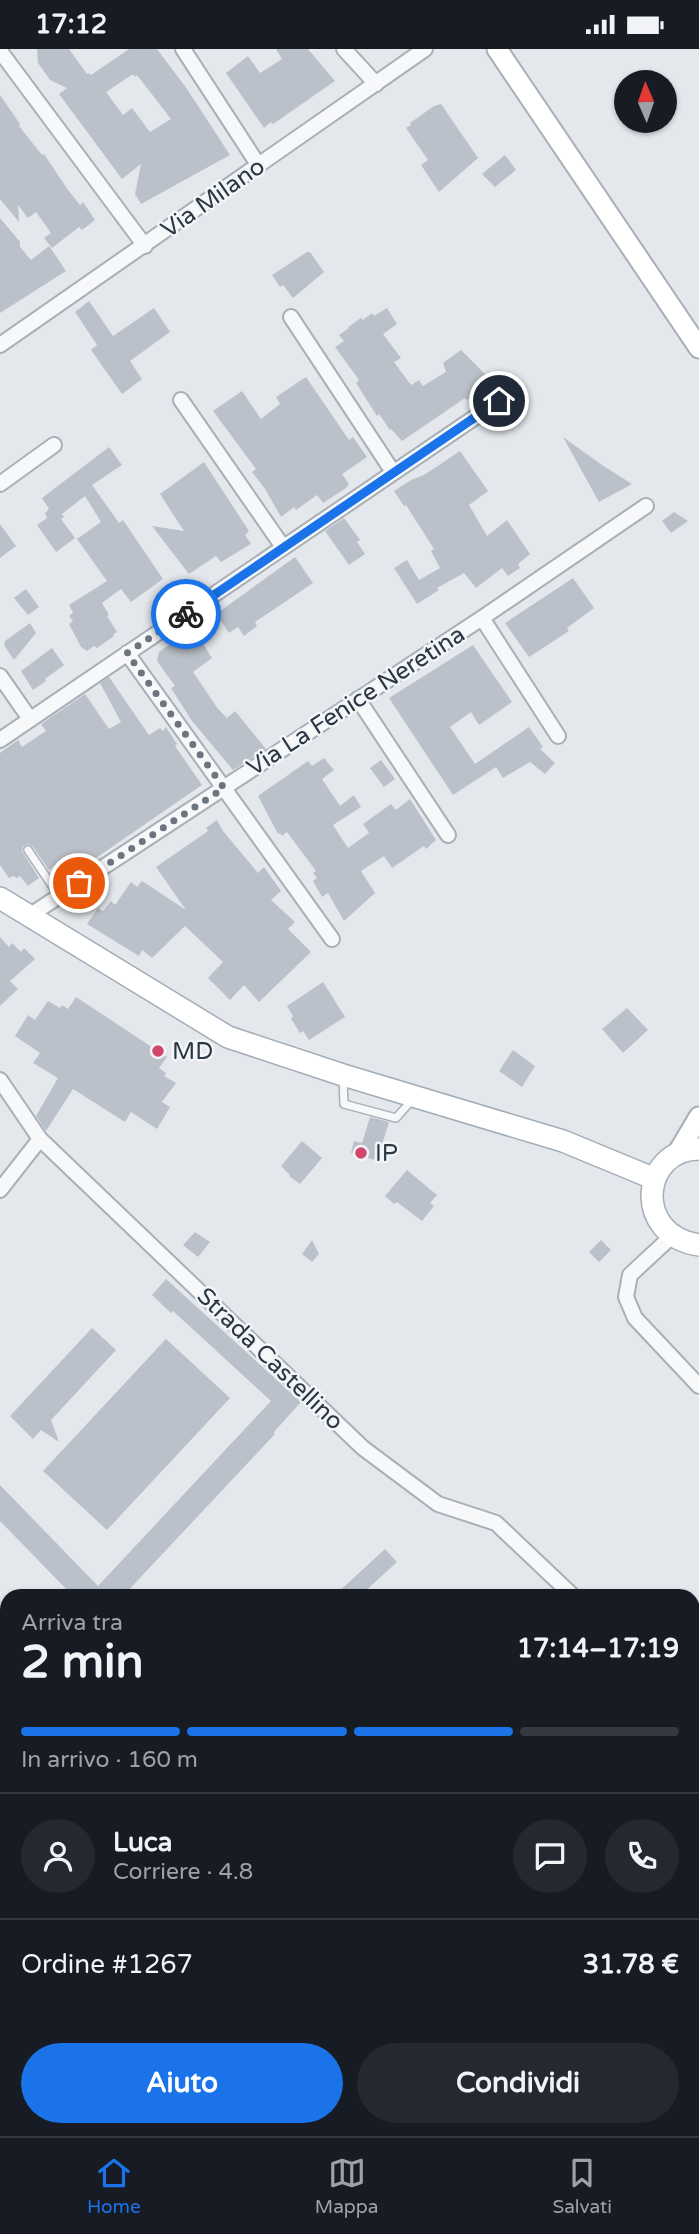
<!DOCTYPE html>
<html lang="it">
<head>
<meta charset="utf-8">
<style>
  body { margin:0; font-family:"Varela Round",sans-serif; background:#242831; color:#f1f3f6; height:100vh; display:flex; flex-direction:column; font-size:26px; white-space:nowrap }
  * { box-sizing:border-box; margin:0 }
  p { font-size:23px; color:#9ea1a6 }
  .icon { flex:none; width:38px; height:38px; fill:none; stroke:currentColor; stroke-width:2; stroke-linecap:round; stroke-linejoin:round }
  .map { position:relative; flex:1; overflow:hidden }
  .panel { position:absolute; left:0px; top:1540px; width:700px; height:548px; display:flex; flex-direction:column; background:#171b24; border-radius:21px 21px 0 0; box-shadow:0 2px 5px #0004 }
  .panel>* { flex:none }
  .needle { width:46px; rotate:358deg }
  .buttons { position:absolute; left:614px; top:21px; display:grid; gap:14px }
  .buttons a { display:grid; place-items:center; width:63px; height:63px; border-radius:50%; background:#171b24; box-shadow:0 2px 5px #0004; font-size:35px }
  .pin { position:absolute; display:grid; place-items:center; width:60px; height:60px; color:#fff; margin:-30px; border:4px solid #fff; border-radius:50%; box-shadow:0 2px 7px #0007 }
  .courier { position:absolute; display:grid; place-items:center; width:70px; height:70px; margin:-35px; border:5px solid #1a73e8; border-radius:50%; background:#fff; color:#222; box-shadow:0 2px 9px #0007 }
  .summary em { font-style:normal; font-weight:700 }
  .summary div { display:flex; flex-direction:column-reverse }
  .summary { display:flex; align-items:center; justify-content:space-between; height:119px; padding:0 21px }
  h1 { font-size:46px; font-weight:700; line-height:52px }
  .bar { display:grid; grid-template-columns:repeat(4,1fr); gap:10px 7px; align-content:center; height:84px; padding:0 21px }
  .bar i { height:9px; border-radius:5px; background:#363941 }
  .bar .selected { background:#1a73e8 }
  .bar p { grid-column:span 4 }
  .line { display:flex; align-items:center; gap:18px; padding:0 21px; border-top:2px solid #363941 }
  .line div { flex:1 }
  .round { display:grid; place-items:center; flex:none; width:74px; height:74px; border-radius:37px; background:#242831 }
  .action { display:flex; gap:14px; margin-top:auto; padding:14px 21px }
  .action a { flex:1; height:80px; border-radius:42px; background:#1a73e8; color:#fff; font-size:28px; font-weight:700; line-height:80px; text-align:center }
  .action a+a { background:#242831; color:#f1f3f6 }
  .status { display:flex; justify-content:space-between; align-items:center; height:49px; padding:0 35px; background:#171b24; direction:ltr }
  .status svg { height:19px; fill:currentColor }
  .tabs { display:flex; justify-content:space-around; align-items:center; height:98px; border-top:2px solid #363941; background:#171b24; font-size:19px; color:#9ea1a6 }
  .tabs a { display:grid; justify-items:center; gap:4px }
  .tabs .selected { color:#1a73e8 }
  .map>svg:first-child { display:block }
</style>
</head>
<body>
<div class="status"><b>17:12</b><svg viewBox="0 0 49 12"><path d="M0 12V9h3v3zM5 12V6h3v6zM10 12V3h3v9zM15 12V0h3v12zM26 1h20v11H26zM47 4h2v5h-2z"/></svg></div>
<div class="map">
<svg width="699" height="2087" viewBox="0 0 699 2087">
  <rect width="100%" height="100%" fill="#e4e8ec"/>
  <path fill="#bbc1ca" fill-rule="evenodd" d="M 37,0 L 69,0 L 87,25 L 89,24 L 91,26 L 129,0 L 157,0 L 187,40 L 230,106 L 141,155 L 135,145 L 141,115 L 122,130 L 59,45 L 67,39 L 50,31 L 38,14 ZM 133,25 L 135,28 L 137,26 L 171,70 L 150,83 L 132,59 L 123,66 L 106,43 Z
    M 276,0 L 308,0 L 335,32 L 273,75 L 271,73 L 264,79 L 226,24 L 248,7 L 260,24 L 282,10 Z
    M 0,46 L 20,75 L 19,77 L 42,106 L 44,105 L 68,141 L 80,156 L 83,153 L 95,171 L 82,181 L 79,178 L 52,199 L 44,189 L 51,184 L 36,163 L 28,169 L 18,156 L 19,173 L 0,150 Z
    M 441,55 L 478,109 L 439,143 L 421,116 L 428,111 L 406,79 L 411,76 L 410,74 L 434,57 Z
    M 505,106 L 516,121 L 495,138 L 482,125 Z
    M 0,169 L 20,193 L 20,198 L 31,211 L 49,197 L 66,222 L 0,264 Z
    M 307,203 L 310,203 L 324,223 L 293,249 L 283,236 L 280,238 L 272,226 Z
    M 89,252 L 113,287 L 154,259 L 170,283 L 130,312 L 142,330 L 122,345 L 91,301 L 97,296 L 75,263 Z
    M 387,259 L 397,275 L 383,285 L 401,309 L 394,313 L 411,336 L 419,331 L 423,337 L 446,323 L 443,314 L 461,301 L 492,332 L 467,351 L 465,349 L 402,392 L 391,380 L 390,381 L 379,365 L 377,367 L 356,334 L 359,331 L 335,298 L 344,292 L 339,286 L 349,279 L 348,278 L 361,269 L 363,271 L 372,264 L 374,267 Z
    M 306,328 L 349,391 L 353,388 L 367,408 L 342,425 L 349,435 L 346,439 L 323,454 L 317,446 L 296,461 L 294,458 L 281,468 L 265,440 L 252,423 L 256,420 L 213,362 L 242,342 L 261,370 L 280,355 L 276,348 Z
    M 563,388 L 602,416 L 632,435 L 599,453 Z
    M 109,398 L 122,416 L 92,436 L 119,474 L 123,471 L 163,530 L 131,553 L 121,540 L 102,554 L 109,566 L 107,567 L 117,583 L 113,586 L 114,587 L 97,599 L 94,597 L 87,602 L 81,598 L 69,575 L 73,572 L 69,567 L 73,564 L 69,556 L 107,532 L 77,490 L 101,473 L 85,447 L 62,465 L 64,468 L 61,470 L 75,489 L 56,503 L 37,476 L 47,469 L 45,464 L 49,460 L 42,449 Z
    M 460,402 L 488,442 L 469,456 L 487,487 L 507,471 L 530,505 L 518,515 L 520,519 L 508,527 L 502,519 L 476,539 L 464,524 L 437,539 L 439,541 L 417,555 L 394,519 L 407,511 L 419,531 L 440,519 L 431,502 L 434,500 L 406,456 L 404,457 L 394,442 L 411,431 L 424,426 Z
    M 204,413 L 249,482 L 245,486 L 251,495 L 221,513 L 216,507 L 189,525 L 152,477 L 184,482 L 160,445 Z
    M 674,463 L 688,472 L 671,484 L 662,472 Z
    M 344,469 L 360,491 L 357,493 L 365,505 L 349,516 L 325,482 Z
    M 0,475 L 16,497 L 0,509 Z
    M 295,508 L 313,534 L 255,573 L 257,577 L 244,587 L 238,578 L 229,584 L 216,565 Z
    M 573,529 L 594,559 L 567,579 L 569,582 L 529,608 L 505,574 Z
    M 26,540 L 39,558 L 28,566 L 14,549 Z
    M 30,574 L 36,584 L 14,611 L 4,596 L 5,592 Z
    M 193,579 L 212,609 L 193,623 L 218,660 L 227,669 L 235,662 L 266,700 L 233,721 L 192,672 L 171,639 L 175,637 L 157,612 L 159,603 Z
    M 473,596 L 512,653 L 479,676 L 471,663 L 450,678 L 475,715 L 529,678 L 543,698 L 540,700 L 555,714 L 545,725 L 530,713 L 503,729 L 496,718 L 453,746 L 389,649 Z
    M 52,599 L 64,616 L 45,630 L 46,632 L 33,641 L 21,622 Z
    M 109,628 L 149,686 L 160,679 L 163,682 L 166,678 L 177,695 L 175,697 L 202,736 L 64,831 L 54,817 L 49,821 L 33,798 L 28,795 L 23,798 L 22,802 L 39,829 L 28,837 L 20,827 L 17,829 L 13,827 L 9,829 L 0,816 L 0,704 L 18,691 L 22,698 L 46,682 L 41,675 L 85,645 L 109,680 L 121,673 L 100,634 Z
    M 324,709 L 334,721 L 322,730 L 340,757 L 354,746 L 361,758 L 333,776 L 348,799 L 369,784 L 363,775 L 391,755 L 396,761 L 410,750 L 436,791 L 426,800 L 424,797 L 392,819 L 384,807 L 361,822 L 375,844 L 344,872 L 328,844 L 322,848 L 313,832 L 317,829 L 313,824 L 316,822 L 287,783 L 282,787 L 280,784 L 278,785 L 258,747 L 308,712 L 312,717 Z
    M 381,711 L 395,730 L 384,738 L 370,719 Z
    M 217,771 L 223,782 L 258,824 L 264,818 L 281,842 L 271,851 L 295,873 L 288,880 L 311,903 L 259,953 L 244,936 L 230,951 L 208,929 L 223,913 L 185,877 L 152,909 L 142,901 L 139,907 L 87,875 L 98,859 L 103,862 L 111,852 L 115,856 L 131,833 L 137,838 L 142,832 L 186,861 L 156,818 L 208,782 L 206,779 Z
    M 0,888 L 9,898 L 12,894 L 21,903 L 24,899 L 35,910 L 10,932 L 18,940 L 0,957 Z
    M 323,933 L 345,968 L 309,991 L 303,982 L 300,984 L 291,970 L 293,967 L 287,957 Z
    M 76,948 L 167,1008 L 159,1019 L 166,1024 L 164,1027 L 176,1034 L 162,1053 L 170,1058 L 157,1080 L 131,1063 L 125,1073 L 73,1040 L 46,1082 L 36,1067 L 58,1029 L 33,1014 L 40,1004 L 15,987 L 28,966 L 35,971 L 48,952 L 60,959 L 62,956 L 68,960 Z
    M 627,959 L 648,981 L 623,1004 L 602,980 Z
    M 513,1001 L 535,1017 L 522,1038 L 499,1022 Z
    M 370,1068 L 389,1073 L 381,1099 L 377,1098 L 374,1111 L 351,1104 L 354,1092 L 362,1094 Z
    M 302,1092 L 322,1109 L 300,1135 L 289,1127 L 290,1126 L 281,1117 Z
    M 407,1121 L 437,1146 L 430,1154 L 434,1157 L 422,1172 L 397,1153 L 394,1155 L 385,1147 Z
    M 195,1183 L 210,1193 L 198,1208 L 183,1196 Z
    M 312,1191 L 319,1205 L 312,1213 L 302,1205 Z
    M 601,1191 L 611,1201 L 599,1213 L 589,1203 Z
    M 166,1230 L 301,1353 L 274,1383 L 275,1385 L 123,1547 L 73,1547 L 0,1472 L 0,1436 L 98,1537 L 271,1352 L 173,1262 L 171,1264 L 152,1246 Z
    M 92,1279 L 116,1301 L 51,1371 L 59,1393 L 41,1381 L 33,1390 L 10,1367 Z
    M 166,1290 L 230,1349 L 107,1481 L 43,1422 Z
    M 385,1500 L 397,1513 L 360,1547 L 334,1547 Z"/>
  <g fill="none" stroke-linecap="round" stroke-linejoin="round">
    <defs>
      <path id="lane" d="M 28,801 L 59,847
        M 343,1030 L 344,1055 L 396,1069 L 412,1051"/>
      <path id="street" d="M 183,0 L 259,117
        M 344,0 L 376,35
        M 0,2 L 145,197
        M 291,268 L 393,423
        M 0,296 L 425,0
        M 181,351 L 283,498
        M 0,435 L 54,396
        M 482,569 L 558,687
        M 127,604 L 332,890
        M 0,627 L 30,670
        M 358,650 L 448,786
        M 0,691 L 499,352
        M 29,867 L 482,569 L 646,457
        M 0,1031 L 40,1090 L 363,1399 L 438,1455 L 496,1474 L 573,1547
        M 0,1141 L 40,1090
        M 672,1187 L 630,1226 L 626,1248 L 635,1269 L 699,1337
        M 693,1720 L 699,1729"/>
      <path id="secondary" d="M 497,0 L 699,299
        M 677,1105 L 699,1068"/>
      <path id="primary" d="M 0,849 L 228,988 L 343,1026 L 563,1092 L 655,1130
        M 699,1100 C 641,1100 632,1186 699,1196"/>
    </defs>
    <use href="#lane" stroke="#a9afb7" stroke-width="10"/>
    <use href="#street" stroke="#a9afb7" stroke-width="18"/>
    <use href="#secondary" stroke="#a9afb7" stroke-width="23"/>
    <use href="#primary" stroke="#a2adb8" stroke-width="24"/>
    <use href="#lane" stroke="#f6f8fa" stroke-width="7"/>
    <use href="#street" stroke="#f6f8fa" stroke-width="14"/>
    <use href="#secondary" stroke="#fff" stroke-width="19"/>
    <use href="#primary" stroke="#fff" stroke-width="21"/>
  </g>
  <g fill="none" stroke-linecap="round" stroke-linejoin="round">
    <path stroke="#6c757f" stroke-width="7" stroke-dasharray="0 12.6" d="M 79,834 L 224,739 L 127,604 L 186,565"/>
    <path stroke="#1a73e8" stroke-width="9" d="M 186,565 L 499,352"/>
  </g>
  <g fill="#d1486c" stroke="#f3f6f9" stroke-width="2.5">
    <circle cx="158" cy="1002" r="7"/>
    <circle cx="361" cy="1104" r="7"/>
  </g>
  <g text-anchor="middle" dominant-baseline="central" stroke-width="5" stroke-linejoin="round" paint-order="stroke">
    <g font-size="24" fill="#2b3745" stroke="#f3f6f9">
      <text transform="translate(213 149) rotate(-35)">Via Milano</text>
      <text transform="translate(356 652) rotate(-33)">Via La Fenice Neretina</text>
      <text transform="translate(270 1310) rotate(44)">Strada Castellino</text>
    </g>
    <g font-size="24" fill="#2b3745" stroke="#f3f6f9" text-anchor="start">
      <text x="172" y="1002">MD</text>
      <text x="375" y="1104">IP</text>
    </g>
  </g>
</svg>
<div class="buttons">
<a><svg class="needle" viewBox="-14 -14 28 28"><path d="M0-13l5 13h-10z" fill="#e53935"/><path d="M0 13l5-13h-10z" fill="#9ea1a6"/></svg></a>
</div>
<div class="pin" style="left:79px;top:834px;background:#ea580c"><svg class="icon" aria-label="bag" viewBox="0 0 24 24"><path d="M5 8h14l-1 12H6zM9 8a3 3 0 0 1 6 0"/></svg></div>
<div class="pin" style="left:499px;top:352px;background:#1f2937"><svg class="icon" aria-label="home" viewBox="0 0 24 24"><path d="M3 11l9-7 9 7M6 9v11h12V9"/></svg></div>
<div class="courier" style="left:186px;top:565px"><svg class="icon" aria-label="bike" viewBox="0 0 24 24"><circle cx="6" cy="16" r="4"/><circle cx="18" cy="16" r="4"/><path d="M6 16l4-8h5l3 8M10 8l3 8H6M13 5h3"/></svg></div>
<section class="panel">
<div class="summary"><div><h1>2 min</h1><p>Arriva tra</p></div><em>17:14–17:19</em></div>
<div class="bar"><i class="selected"></i><i class="selected"></i><i class="selected"></i><i></i><p>In arrivo · 160 m</p></div>
<div class="line" style="height:126px"><a class="round"><svg class="icon" aria-label="person" viewBox="0 0 24 24"><circle cx="12" cy="8" r="4"/><path d="M4 21q1-7 8-7t8 7"/></svg></a><div><b>Luca</b><p>Corriere · 4.8</p></div><a class="round"><svg class="icon" aria-label="chat" viewBox="0 0 24 24"><path d="M4 5h16v11H9l-5 4z"/></svg></a><a class="round"><svg class="icon" aria-label="phone" viewBox="0 0 24 24"><path d="M5 4h4l2 5-3 2q2 4 5 5l2-3 5 2v4C11 20 4 13 5 4z"/></svg></a></div>
<div class="line" style="height:91px"><div>Ordine #1267</div><b>31.78 €</b></div>
<div class="action"><a>Aiuto</a><a>Condividi</a></div>
</section>
</div>
<nav class="tabs">
<a class="selected"><svg class="icon" aria-label="home" viewBox="0 0 24 24"><path d="M3 11l9-7 9 7M6 9v11h12V9"/></svg>Home</a>
<a><svg class="icon" aria-label="map" viewBox="0 0 24 24"><path d="M3 6l6-2 6 2 6-2v14l-6 2-6-2-6 2zM9 4v14M15 6v14"/></svg>Mappa</a>
<a><svg class="icon" aria-label="saved" viewBox="0 0 24 24"><path d="M7 4h10v16l-5-4-5 4z"/></svg>Salvati</a>
</nav>
</body>
</html>
